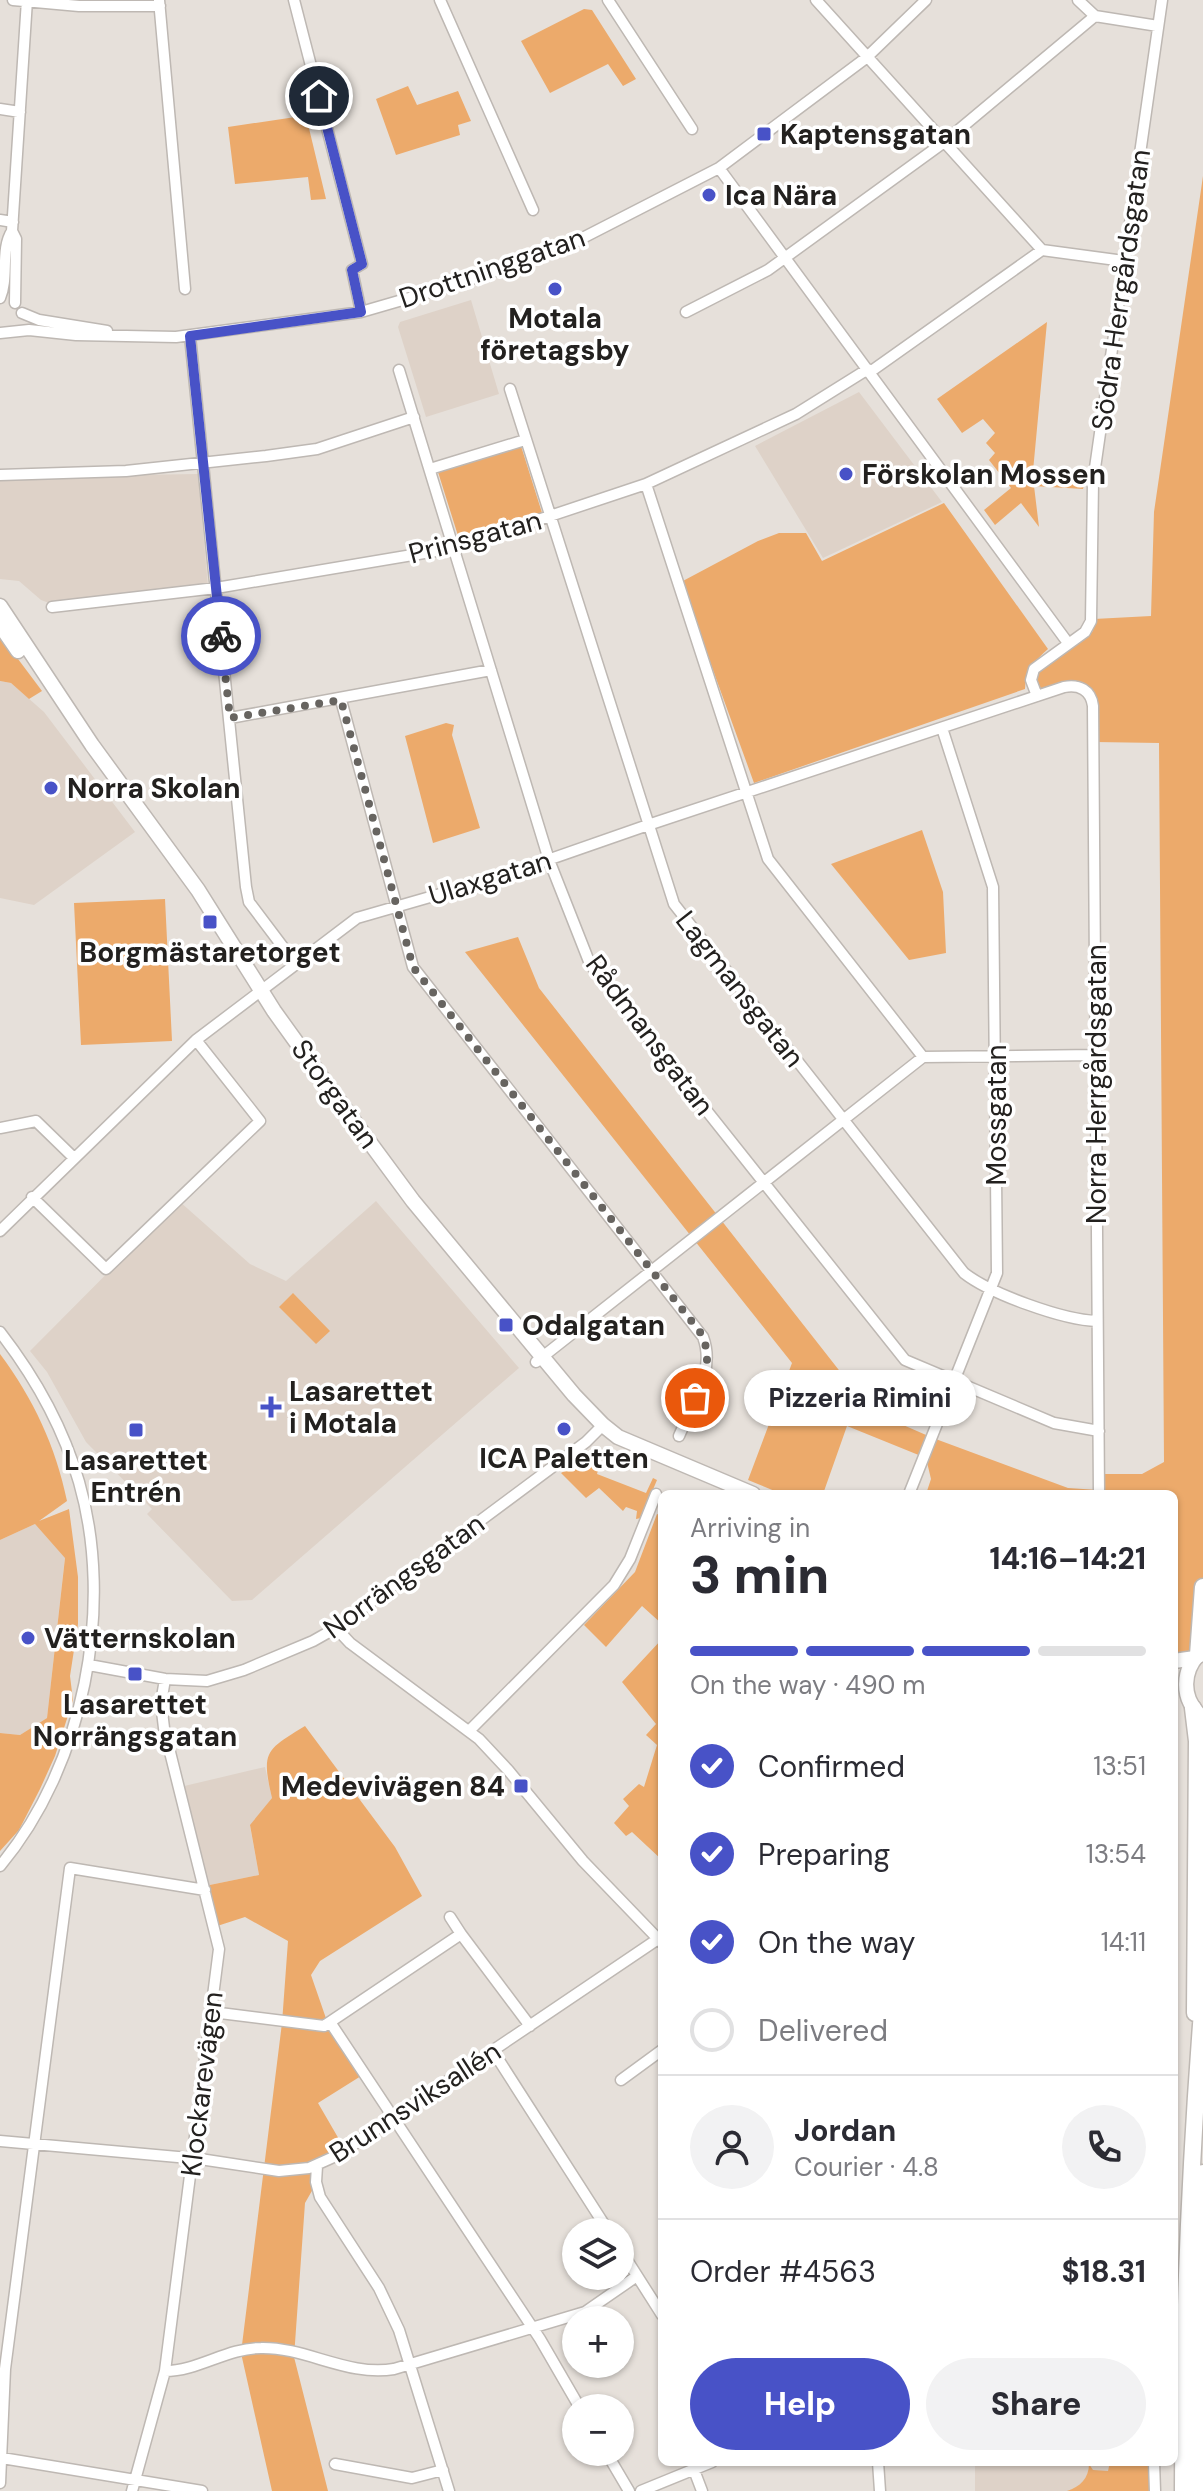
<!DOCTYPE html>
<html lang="en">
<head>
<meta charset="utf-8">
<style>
  body { margin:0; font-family:"DM Sans",sans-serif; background:#f2f2f3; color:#2b2b33; height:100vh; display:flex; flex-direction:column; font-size:30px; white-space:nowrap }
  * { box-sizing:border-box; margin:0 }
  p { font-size:26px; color:#7c7c81 }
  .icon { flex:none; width:44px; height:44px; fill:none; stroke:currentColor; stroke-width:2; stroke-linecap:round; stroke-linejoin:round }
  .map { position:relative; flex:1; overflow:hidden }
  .details { position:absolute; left:658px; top:1490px; width:520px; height:976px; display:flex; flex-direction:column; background:#fff; border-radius:12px; box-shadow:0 2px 6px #0004 }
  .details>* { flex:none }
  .fabs { position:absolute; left:562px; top:2218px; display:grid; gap:16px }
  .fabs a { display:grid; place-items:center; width:72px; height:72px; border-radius:50%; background:#fff; box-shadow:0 2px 6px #0004; font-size:40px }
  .pin { position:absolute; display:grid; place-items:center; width:68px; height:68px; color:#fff; margin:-34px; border:4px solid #fff; border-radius:50%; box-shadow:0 2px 8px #0007 }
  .courier { position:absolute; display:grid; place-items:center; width:80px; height:80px; margin:-40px; border:6px solid #4852c7; border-radius:50%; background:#fff; color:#222; box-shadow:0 2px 10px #0007 }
  .bubble { position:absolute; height:56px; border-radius:28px; background:#fff; box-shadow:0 2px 6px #0004; font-size:26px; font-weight:800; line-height:56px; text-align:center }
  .headline em { font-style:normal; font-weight:800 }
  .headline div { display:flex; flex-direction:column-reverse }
  .headline { display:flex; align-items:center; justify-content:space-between; height:136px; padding:0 32px }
  h1 { font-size:52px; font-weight:800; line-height:60px }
  .bar { display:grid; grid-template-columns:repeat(4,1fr); gap:12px 8px; align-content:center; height:96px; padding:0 32px }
  .bar i { height:10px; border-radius:6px; background:#e1e1e2 }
  .bar .selected { background:#4852c7 }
  .bar p { grid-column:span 4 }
  .line { display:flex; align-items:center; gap:20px; padding:0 32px; border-top:2px solid #e1e1e2 }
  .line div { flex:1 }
  .round { display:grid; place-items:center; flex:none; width:84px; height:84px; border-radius:42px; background:#f2f2f3 }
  ol { padding:0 32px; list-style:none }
  li { display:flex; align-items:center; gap:24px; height:88px }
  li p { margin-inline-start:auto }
  li .icon { padding:8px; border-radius:50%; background:#4852c7; color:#fff; stroke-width:4 }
  li:last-child { color:#7c7c81 }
  li i { width:44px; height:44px; border:4px solid #e1e1e2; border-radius:50% }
  .cta { display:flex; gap:16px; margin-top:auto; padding:16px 32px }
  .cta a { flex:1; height:92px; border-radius:48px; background:#4852c7; color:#fff; font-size:32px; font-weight:800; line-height:92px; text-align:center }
  .cta a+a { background:#f2f2f3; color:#2b2b33 }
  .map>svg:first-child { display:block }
</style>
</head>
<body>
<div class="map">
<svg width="1203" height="2491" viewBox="0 0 1203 2491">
  <rect width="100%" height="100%" fill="#e6e0da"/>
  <path fill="#ded2c8" d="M 471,300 L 499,394 L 426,417 L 398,327 L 400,322 Z
    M 859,392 L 942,502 L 823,558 L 755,446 Z
    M 198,474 L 208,586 L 49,603 L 41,600 L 19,581 L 0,579 L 0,477 Z
    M 0,681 L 11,683 L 44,712 L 135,832 L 34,905 L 0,898 Z
    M 179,1201 L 250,1264 L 286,1281 L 376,1201 L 519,1368 L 252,1600 L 232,1601 L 147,1514 L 152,1509 L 86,1442 L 47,1372 L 30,1351 Z
    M 35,1524 L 65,1557 L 47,1718 L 20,1735 L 0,1733 L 0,1540 Z
    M 265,1767 L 272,1798 L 250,1826 L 259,1875 L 200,1887 L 180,1787 Z
    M 975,2462 L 1154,2462 L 1154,2491 L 975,2491 Z"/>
  <path fill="#ecaa6b" d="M 584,9 L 592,10 L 636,79 L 623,86 L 608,64 L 550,93 L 521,41 Z
    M 408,86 L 417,105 L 458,91 L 471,121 L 458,125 L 460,135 L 396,155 L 376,99 Z
    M 302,116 L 307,120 L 326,199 L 311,200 L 308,177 L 235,184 L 228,127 Z
    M 1203,176 L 1203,1636 C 1194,1647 1189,1656 1174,1655 L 1174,1494 L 934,1494 L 927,1491 L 931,1479 L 926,1458 L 847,1426 L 823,1494 L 782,1494 L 748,1480 L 792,1363 L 465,952 L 518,937 L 539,988 L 871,1411 L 933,1438 L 1068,1488 L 1098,1490 L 1099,1474 L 1142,1474 L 1164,1462 L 1159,743 L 1095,742 L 1095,701 L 1080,686 L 1034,700 L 1035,678 L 1043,664 L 1093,631 L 1094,619 L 1151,616 L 1154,512 Z
    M 1047,322 L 1033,471 L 1038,477 L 1085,479 L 1083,489 L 1034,486 L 1039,527 L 1021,503 L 995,525 L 984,510 L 1011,488 L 989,460 L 995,453 L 986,443 L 995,433 L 983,419 L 962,433 L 937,399 Z
    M 521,446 L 543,516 L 460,542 L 438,472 Z
    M 944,503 L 1048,649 C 1036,659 1025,673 1025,689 L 754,783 L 681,582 L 758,541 L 779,533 L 806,533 L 822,561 Z
    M 0,635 L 42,691 L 29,699 L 11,683 L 0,681 Z
    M 446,723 L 454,725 L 452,735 L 480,828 L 433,843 L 405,736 Z
    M 922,830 L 943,892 L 946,953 L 909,960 L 831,864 Z
    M 165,899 L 172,1041 L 81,1045 L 74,903 Z
    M 293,1293 L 330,1331 L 316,1344 L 279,1307 Z
    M 0,1354 C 33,1398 56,1447 67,1501 L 39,1521 L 69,1509 L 78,1577 L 78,1624 L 70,1676 L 73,1700 L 55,1756 L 40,1789 L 19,1830 L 0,1851 L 0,1733 L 20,1735 L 47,1718 L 65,1558 L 35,1524 L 0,1540 Z
    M 594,1459 L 601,1459 L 597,1474 L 646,1493 L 653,1478 L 657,1480 L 641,1518 L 636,1519 L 637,1511 L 626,1507 L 623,1511 L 599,1488 L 586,1498 L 561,1473 L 577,1464 Z
    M 657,1514 L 662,1516 L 662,1624 L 642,1606 L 606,1647 L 584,1625 L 635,1572 Z
    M 662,1639 L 662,1860 L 632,1832 L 626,1836 L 614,1823 L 629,1806 L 623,1799 L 639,1784 L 644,1787 L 657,1745 L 646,1735 L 656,1724 L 622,1682 Z
    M 305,1726 L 395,1847 L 422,1896 L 320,1961 L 311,1975 L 329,2027 L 361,2076 L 318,2103 L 347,2153 L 310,2173 L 313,2189 L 305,2203 L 294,2357 L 328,2491 L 272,2491 L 241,2353 L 282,2023 L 288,1941 L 245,1917 L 211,1928 L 200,1887 L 259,1875 L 250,1825 L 272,1798 C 261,1751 266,1750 305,1726 Z
    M 1110,2462 L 1155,2462 L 1156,2491 L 1067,2491 C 1080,2487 1089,2478 1089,2464 L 1093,2470 L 1108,2471 Z"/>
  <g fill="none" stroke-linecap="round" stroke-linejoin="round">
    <defs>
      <path id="minor" d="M 13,0 L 79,6 L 160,6
        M 159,0 L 185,289
        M 294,0 L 362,264 L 352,270 L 361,312
        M 440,0 L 533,210
        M 608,0 L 692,129
        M 816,0 L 1042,250 L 1124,261
        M 1078,0 L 1095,16 L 1158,26
        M 0,109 L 20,112
        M 719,168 L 1068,643
        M 0,220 L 13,222
        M 12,231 L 16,239 L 15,303
        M 0,298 C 9,277 0,250 12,231 L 27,0
        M 686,312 L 768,270 L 943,143 L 1095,16
        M 22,313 L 39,320 L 107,331
        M 0,333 L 29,330 L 76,335 L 176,337 L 361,312 L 454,285 L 565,247 L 719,168 L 866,58 L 926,0
        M 190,336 L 246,887 L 249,902 L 295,963
        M 399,370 L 549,860 L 590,964 L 905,1360 L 1054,1423 L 1099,1431
        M 870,372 L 1042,250
        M 510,389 L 674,904 L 964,1273 C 991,1294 1063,1320 1097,1321
        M 430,469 L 525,440
        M 0,475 L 126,471 L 266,456 L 317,449 L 414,417
        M 646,484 L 768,859 L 923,1057
        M 52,607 L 216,588 L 454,548 L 646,484 L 796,414 L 868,369
        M 1037,696 L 1031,680 L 1034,669 L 1085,632 L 1091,621 L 1093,482 L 1162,0
        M 341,700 L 413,967 L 703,1337 C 716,1371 692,1405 679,1436
        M 230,718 L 491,670
        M 0,1128 L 36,1121 L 73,1157
        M 32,1197 L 106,1269 L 260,1121 L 196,1040
        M 0,1231 L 196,1040 L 357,918 L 496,878 L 648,825 L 1064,687 C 1079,684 1091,690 1093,706 L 1099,1494
        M 0,1332 C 35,1377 63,1427 79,1482 C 115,1607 84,1766 0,1866
        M 536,1362 L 923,1057 L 1096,1055
        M 909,1494 L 997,1273 L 993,887 L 942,728
        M 336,1628 L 350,1643 L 479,1739 L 508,1770 L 583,1861 L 661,1942
        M 89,1665 L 165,1679 L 207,1681 L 244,1670 L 313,1641 L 336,1628 L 586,1442 L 603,1425
        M 469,1731 L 614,1585 L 630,1559 L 656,1494
        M 450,1917 L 461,1934
        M 212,2012 L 324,2026 L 461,1934 L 530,2026
        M 330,2022 L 540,2339 L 580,2408
        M 493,2051 L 609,2232
        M 621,2080 L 662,2050
        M 0,2141 L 200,2159 L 279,2171 L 309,2168 L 338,2155 L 658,1939
        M 317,2166 L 316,2182 L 320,2197 L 379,2288 L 399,2330 L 449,2491
        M 620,2249 L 662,2315
        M 165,2371 C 198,2371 227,2348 261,2348 C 306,2347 348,2377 394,2369 L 585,2312 L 637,2276
        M 606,2452 L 629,2491
        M 2,2458 L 202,2491
        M 878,2462 L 880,2491
        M 1154,2462 L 1155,2491
        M 335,2464 L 412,2478 L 443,2470
        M 694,2470 L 702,2491
        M 0,2483 L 5,2369 L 70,1868 L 205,1890
        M 132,2491 L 165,2371 L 219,1949 L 164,1728 L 161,1703 L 165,1679
        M 641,2491 L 712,2462"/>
      <path id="major" d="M 0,606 L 92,745 L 198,890 L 274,1011 L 320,1075 L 413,1201 L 574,1395 L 603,1425 L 618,1437 L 753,1494
        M 0,625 L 18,651
        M 1203,1650 C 1181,1669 1180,1699 1203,1718
        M 1174,1661 L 1195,1658"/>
      <path id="highway" d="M 1198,1655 L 1203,1587
        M 1193,1708 L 1197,1741 L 1195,2013
        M 1183,2491 C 1183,2327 1190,2163 1203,1999
        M 1195,2491 L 1196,2366 L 1203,2173"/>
    </defs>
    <use href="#minor" stroke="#beb8b3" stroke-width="13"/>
    <use href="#major" stroke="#beb8b3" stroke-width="17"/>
    <use href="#highway" stroke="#beb8b3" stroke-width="19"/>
    <use href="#minor" stroke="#fff" stroke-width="10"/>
    <use href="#major" stroke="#fff" stroke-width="14"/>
    <use href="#highway" stroke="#fff" stroke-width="16"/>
  </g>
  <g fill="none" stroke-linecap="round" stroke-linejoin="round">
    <path stroke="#676460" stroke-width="8" stroke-dasharray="0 14.4" d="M 221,636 L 230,718 L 341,700 L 413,967 L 700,1332 C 713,1356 706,1374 695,1398"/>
    <path stroke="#4852c7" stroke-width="10" d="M 221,636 L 190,336 L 361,312 L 352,270 L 362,264 L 319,96"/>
  </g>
  <g fill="#4852c7" stroke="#fff" stroke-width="3">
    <rect x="756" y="126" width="16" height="16" rx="4"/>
    <circle cx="709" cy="195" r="8"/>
    <circle cx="555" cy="289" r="8"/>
    <circle cx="846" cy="474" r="8"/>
    <circle cx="51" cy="788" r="8"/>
    <rect x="202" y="914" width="16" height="16" rx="4"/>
    <rect x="498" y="1317" width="16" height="16" rx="4"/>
    <path d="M267 1395h8v8h8v8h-8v8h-8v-8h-8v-8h8z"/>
    <circle cx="564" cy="1429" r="8"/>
    <rect x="128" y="1422" width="16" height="16" rx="4"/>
    <circle cx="28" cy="1638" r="8"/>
    <rect x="127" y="1666" width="16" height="16" rx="4"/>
    <rect x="513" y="1778" width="16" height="16" rx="4"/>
  </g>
  <g text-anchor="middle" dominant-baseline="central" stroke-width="7" stroke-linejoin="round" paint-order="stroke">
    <g font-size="28" font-weight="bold" fill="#23211f" stroke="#fff" text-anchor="start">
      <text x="780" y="134">Kaptensgatan</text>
      <text x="725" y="195">Ica Nära</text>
      <text x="555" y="318" text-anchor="middle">Motala<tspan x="555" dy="32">företagsby</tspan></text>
      <text x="862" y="474">Förskolan Mossen</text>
      <text x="67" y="788">Norra Skolan</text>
      <text x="210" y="952" text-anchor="middle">Borgmästaretorget</text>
      <text x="522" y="1325">Odalgatan</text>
      <text x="289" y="1391">Lasarettet<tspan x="289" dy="32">i Motala</tspan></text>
      <text x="564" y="1458" text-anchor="middle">ICA Paletten</text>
      <text x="136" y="1460" text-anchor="middle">Lasarettet<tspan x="136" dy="32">Entrén</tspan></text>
      <text x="44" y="1638">Vätternskolan</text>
      <text x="135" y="1704" text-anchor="middle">Lasarettet<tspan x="135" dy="32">Norrängsgatan</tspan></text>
      <text x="505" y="1786" text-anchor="end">Medevivägen 84</text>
    </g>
    <g font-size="28" fill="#23211f" stroke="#fff">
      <text transform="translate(492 268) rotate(-19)">Drottninggatan</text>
      <text transform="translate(1121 290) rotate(-82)">Södra Herrgårdsgatan</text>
      <text transform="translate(475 537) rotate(-15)">Prinsgatan</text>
      <text transform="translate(490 878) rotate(-17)">Ulaxgatan</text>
      <text transform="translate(740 989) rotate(52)">Lagmansgatan</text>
      <text transform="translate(650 1035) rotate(53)">Rådmansgatan</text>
      <text transform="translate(1096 1084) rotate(-90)">Norra Herrgårdsgatan</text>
      <text transform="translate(335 1094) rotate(54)">Storgatan</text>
      <text transform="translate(996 1115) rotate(-90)">Mossgatan</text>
      <text transform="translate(404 1576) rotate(-36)">Norrängsgatan</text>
      <text transform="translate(202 2084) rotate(-83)">Klockarevägen</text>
      <text transform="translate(415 2102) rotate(-33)">Brunnsviksallén</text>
    </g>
  </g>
</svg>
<div class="fabs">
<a><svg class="icon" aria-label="layers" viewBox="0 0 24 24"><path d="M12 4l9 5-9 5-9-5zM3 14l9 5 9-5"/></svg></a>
<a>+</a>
<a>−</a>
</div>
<div class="pin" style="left:695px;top:1398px;background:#ea580c"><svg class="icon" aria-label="bag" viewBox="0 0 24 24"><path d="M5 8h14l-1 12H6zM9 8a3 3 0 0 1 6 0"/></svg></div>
<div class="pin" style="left:319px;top:96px;background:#1f2937"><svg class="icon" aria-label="home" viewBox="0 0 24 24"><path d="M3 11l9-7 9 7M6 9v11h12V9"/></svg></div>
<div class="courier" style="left:221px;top:636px"><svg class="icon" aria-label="bike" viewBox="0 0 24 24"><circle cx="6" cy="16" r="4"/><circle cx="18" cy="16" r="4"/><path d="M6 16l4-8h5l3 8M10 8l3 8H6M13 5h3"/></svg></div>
<div class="bubble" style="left:744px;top:1370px;width:232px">Pizzeria Rimini</div>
<section class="details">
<div class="headline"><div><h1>3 min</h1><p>Arriving in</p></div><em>14:16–14:21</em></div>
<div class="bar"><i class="selected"></i><i class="selected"></i><i class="selected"></i><i></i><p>On the way · 490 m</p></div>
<ol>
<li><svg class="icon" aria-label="check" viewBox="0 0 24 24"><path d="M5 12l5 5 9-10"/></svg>Confirmed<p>13:51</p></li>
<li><svg class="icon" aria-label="check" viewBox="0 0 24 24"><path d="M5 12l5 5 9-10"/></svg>Preparing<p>13:54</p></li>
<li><svg class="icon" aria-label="check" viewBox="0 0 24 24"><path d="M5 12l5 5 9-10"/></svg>On the way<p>14:11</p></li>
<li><i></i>Delivered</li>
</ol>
<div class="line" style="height:144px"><a class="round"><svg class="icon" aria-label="person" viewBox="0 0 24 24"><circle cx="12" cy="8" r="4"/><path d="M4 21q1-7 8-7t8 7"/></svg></a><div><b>Jordan</b><p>Courier · 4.8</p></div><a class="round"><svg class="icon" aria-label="phone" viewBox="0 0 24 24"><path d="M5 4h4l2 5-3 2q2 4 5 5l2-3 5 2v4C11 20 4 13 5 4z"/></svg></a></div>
<div class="line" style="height:104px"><div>Order #4563</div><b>$18.31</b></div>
<div class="cta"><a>Help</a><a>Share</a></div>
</section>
</div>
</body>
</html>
